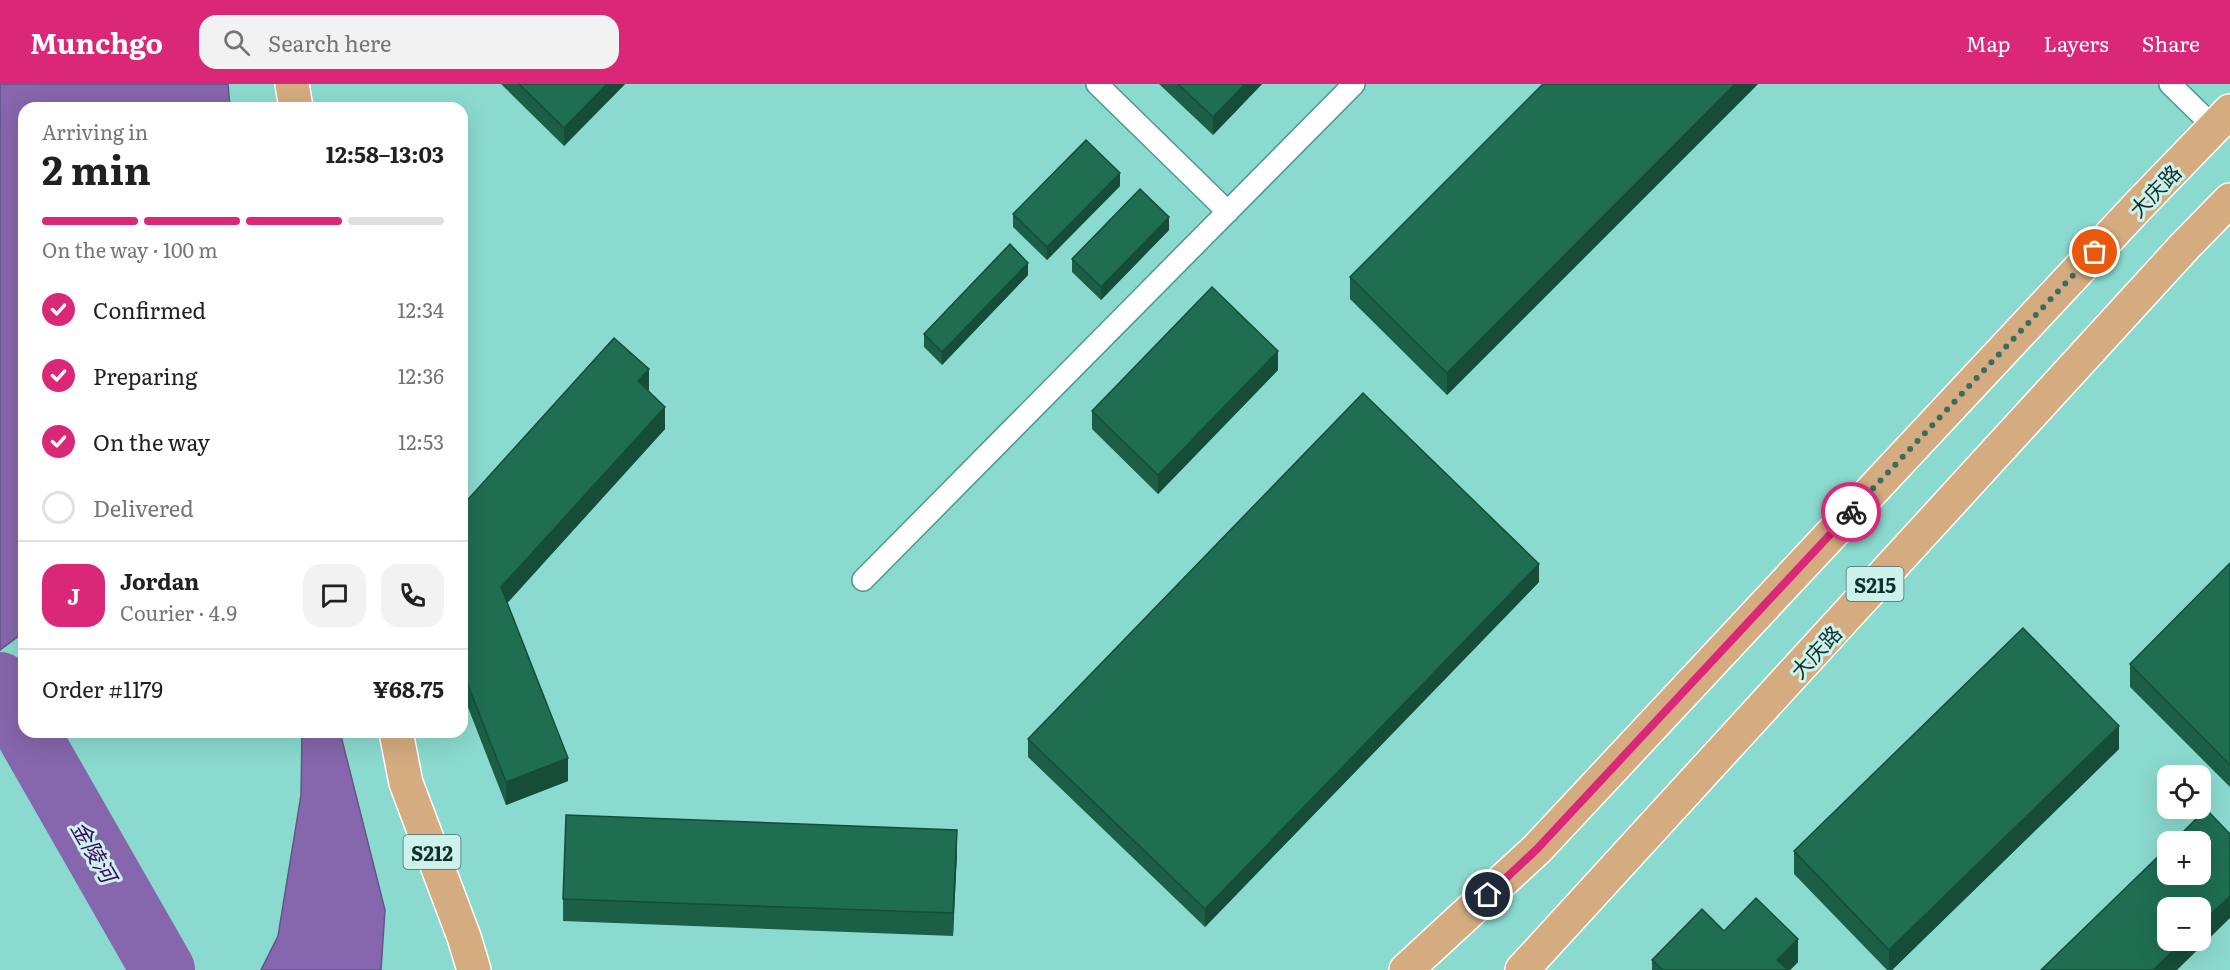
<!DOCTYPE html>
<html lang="en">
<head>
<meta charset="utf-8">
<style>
  body { margin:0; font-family:Literata,"Noto Sans SC",serif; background:#f2f2f2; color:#202124; height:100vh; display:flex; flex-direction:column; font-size:22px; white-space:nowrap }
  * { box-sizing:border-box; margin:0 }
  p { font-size:20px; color:#757577 }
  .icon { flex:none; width:33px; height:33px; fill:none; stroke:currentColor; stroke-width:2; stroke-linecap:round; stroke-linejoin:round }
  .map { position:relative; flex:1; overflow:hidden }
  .details { position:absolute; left:18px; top:18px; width:450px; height:636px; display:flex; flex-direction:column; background:#fff; border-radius:18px; box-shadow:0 6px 24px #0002 }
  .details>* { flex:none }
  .buttons { position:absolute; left:2157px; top:681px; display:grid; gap:12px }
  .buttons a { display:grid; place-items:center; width:54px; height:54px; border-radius:12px; background:#fff; box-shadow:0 6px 24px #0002; font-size:30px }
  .pin { position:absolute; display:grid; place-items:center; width:51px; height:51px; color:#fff; margin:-26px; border:3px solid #fff; border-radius:50%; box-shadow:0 2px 6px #0007 }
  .courier { position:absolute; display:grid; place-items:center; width:60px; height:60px; margin:-30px; border:4px solid #db2777; border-radius:50%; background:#fff; color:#222; box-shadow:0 2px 8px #0007 }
  .summary em { font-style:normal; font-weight:700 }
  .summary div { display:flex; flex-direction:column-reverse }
  .summary { display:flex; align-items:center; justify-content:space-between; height:102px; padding:0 24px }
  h1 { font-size:39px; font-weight:700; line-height:45px }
  .bar { display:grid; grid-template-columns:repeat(4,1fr); gap:9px 6px; align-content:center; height:72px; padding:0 24px }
  .bar i { height:8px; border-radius:4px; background:#e0e0e0 }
  .bar .active { background:#db2777 }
  .bar p { grid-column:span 4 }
  .line { display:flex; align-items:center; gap:15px; padding:0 24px; border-top:2px solid #e0e0e0 }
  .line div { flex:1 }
  .round { display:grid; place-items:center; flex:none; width:63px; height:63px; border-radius:18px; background:#f2f2f2 }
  ol { padding:0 24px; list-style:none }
  li { display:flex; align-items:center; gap:18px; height:66px }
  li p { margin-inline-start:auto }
  li .icon { padding:6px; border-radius:50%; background:#db2777; color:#fff; stroke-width:4 }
  li:last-child { color:#757577 }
  li i { width:33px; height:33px; border:3px solid #e0e0e0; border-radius:50% }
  header { display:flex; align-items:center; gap:36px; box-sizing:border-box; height:84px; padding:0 30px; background:#db2777; color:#fff }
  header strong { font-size:28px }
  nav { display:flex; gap:33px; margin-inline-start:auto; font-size:21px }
  .search { width:420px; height:54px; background:#f2f2f2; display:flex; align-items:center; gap:15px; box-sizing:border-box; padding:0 21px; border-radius:18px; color:#757577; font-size:22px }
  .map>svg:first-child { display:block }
</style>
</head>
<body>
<header>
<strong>Munchgo</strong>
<div class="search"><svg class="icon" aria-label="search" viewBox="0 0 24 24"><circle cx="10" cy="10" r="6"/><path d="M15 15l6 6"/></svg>Search here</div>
<nav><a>Map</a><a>Layers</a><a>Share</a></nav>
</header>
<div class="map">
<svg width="2230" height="886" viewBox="0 0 2230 886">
  <rect width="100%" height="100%" fill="#8bdacf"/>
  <path fill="#8666ac" stroke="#625686" stroke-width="1.5" d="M 0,0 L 228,0 L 230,24 L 24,24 L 24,548 L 0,566 Z
    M 302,648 L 340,648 L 385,826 L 381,886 L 261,886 L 278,852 L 301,711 Z"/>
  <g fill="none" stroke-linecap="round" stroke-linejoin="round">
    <path stroke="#8666ac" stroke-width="64" d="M 0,600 L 24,642
      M 27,648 L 163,886"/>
    <defs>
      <path id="lane" d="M 1097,0 L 1228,128
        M 2170,0 L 2214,43
        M 863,496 L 1354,0"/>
      <path id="primary" d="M 292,0 L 296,24
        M 396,648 L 406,699 L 464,853 L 474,886
        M 1406,886 L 1537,765 L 2140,120 L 2230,27
        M 1522,886 L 2185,162 L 2230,116"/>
    </defs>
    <use href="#lane" stroke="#4b9a8f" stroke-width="24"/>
    <use href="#primary" stroke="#fff" stroke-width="36"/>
    <use href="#lane" stroke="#fff" stroke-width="21"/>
    <use href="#primary" stroke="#d5ac7f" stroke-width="33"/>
  </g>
  <path fill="#1b5f46" d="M 501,0 L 625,0 L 564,62 Z
    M 1159,0 L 1262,0 L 1213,51 Z
    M 1543,0 L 1758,0 L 1447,311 L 1350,215 L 1350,193 Z
    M 1120,102 L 1047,176 L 1013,143 L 1013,130 Z
    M 1169,146 L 1101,216 L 1072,188 L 1072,175 Z
    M 1028,191 L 942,281 L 924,263 L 924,250 Z
    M 1278,286 L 1158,410 L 1092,345 L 1092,327 Z
    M 649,308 L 665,345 L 507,519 L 568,697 L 506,721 L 462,608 L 462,422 Z
    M 2230,479 L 2230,703 L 2130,603 L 2130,580 Z
    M 1539,498 L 1205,843 L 1028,673 L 1028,655 Z
    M 2119,665 L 1892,886 L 1887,886 L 1794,790 L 1794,767 Z
    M 957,768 L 953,852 L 563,837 L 563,815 Z
    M 1724,847 L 1798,878 L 1790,886 L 1652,886 L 1652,876 Z"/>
  <path fill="#164d39" d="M 607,0 L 625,0 L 564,62 L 564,44 Z
    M 1245,0 L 1262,0 L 1213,51 L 1213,33 Z
    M 1735,0 L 1758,0 L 1447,311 L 1447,289 Z
    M 1120,89 L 1120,102 L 1047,176 L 1047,163 Z
    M 1169,133 L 1169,146 L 1101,216 L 1101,203 Z
    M 1028,179 L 1028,191 L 942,281 L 942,268 Z
    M 1278,267 L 1278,286 L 1158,410 L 1158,391 Z
    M 649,285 L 649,307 L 638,297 Z
    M 665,323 L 665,345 L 501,526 L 501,503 Z
    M 1539,480 L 1539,498 L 1205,843 L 1205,825 Z
    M 2119,642 L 2119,665 L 1892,886 L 1889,886 L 1889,866 Z
    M 568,674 L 568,697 L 506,721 L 506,698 Z
    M 957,746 L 957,768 L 953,852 L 953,829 Z
    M 2230,812 L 2230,834 L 2177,886 L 2153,886 L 2184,856 L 2200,856 L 2200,840 Z
    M 1798,855 L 1798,878 L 1790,886 L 1777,886 L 1777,876 Z"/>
  <path fill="#1f6e51" stroke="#164d39" stroke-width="1.5" d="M 519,0 L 607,0 L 564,44 Z
    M 1178,0 L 1245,0 L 1213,33 Z
    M 1543,0 L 1735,0 L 1447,289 L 1350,193 Z
    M 1086,56 L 1120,89 L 1047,163 L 1013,130 Z
    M 1140,105 L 1169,133 L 1101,203 L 1072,175 Z
    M 1010,160 L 1028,179 L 942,268 L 924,250 Z
    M 1212,203 L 1278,267 L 1158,391 L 1092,327 Z
    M 614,254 L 649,285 L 638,297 L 665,323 L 501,503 L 568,674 L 506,698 L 462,586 L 462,422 Z
    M 1363,309 L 1539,480 L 1205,825 L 1028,655 Z
    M 2230,479 L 2230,681 L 2130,580 Z
    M 2023,544 L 2119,642 L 1889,866 L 1794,767 Z
    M 2206,725 L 2230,750 L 2230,812 L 2200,840 L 2200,824 L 2168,824 L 2168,856 L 2184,856 L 2153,886 L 2041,886 L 2168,763 L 2168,790 L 2200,790 L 2200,758 L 2173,758 Z
    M 566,731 L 957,746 L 953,829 L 563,815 Z
    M 1756,814 L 1798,855 L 1777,876 L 1788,886 L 1663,886 L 1652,876 L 1702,825 L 1724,847 Z"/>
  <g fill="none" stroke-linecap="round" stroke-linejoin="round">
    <path stroke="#3a6c66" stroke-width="6" stroke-dasharray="0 10.8" d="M 1851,428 L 2095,168"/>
    <path stroke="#db2777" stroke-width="8" d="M 1488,811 L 1537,765 L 1851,428"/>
  </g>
  <g text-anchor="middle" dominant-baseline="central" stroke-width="6" stroke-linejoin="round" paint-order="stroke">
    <g fill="#cdf2ec" stroke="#486b66" stroke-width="1.5">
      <rect x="1846.5" y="483" width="57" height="34" rx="4.5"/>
      <rect x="403.5" y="751" width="57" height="34" rx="4.5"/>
    </g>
    <g font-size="20" font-weight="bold" fill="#0f312d">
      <text x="1875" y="500">S215</text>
      <text x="432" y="768">S212</text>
    </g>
    <g font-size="21" fill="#0f312d" stroke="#cdf2ec">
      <text transform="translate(2154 106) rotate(-46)">大庆路</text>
      <text transform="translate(1815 567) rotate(-47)">大庆路</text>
    </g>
    <g font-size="22" font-style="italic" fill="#3b0561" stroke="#cdf2ec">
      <text transform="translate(95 767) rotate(60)">金陵河</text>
    </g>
  </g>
</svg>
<div class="buttons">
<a><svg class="icon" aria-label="locate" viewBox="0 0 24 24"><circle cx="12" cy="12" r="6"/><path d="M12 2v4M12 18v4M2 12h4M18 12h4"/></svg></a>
<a>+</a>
<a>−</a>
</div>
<div class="pin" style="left:2095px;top:168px;background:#ea580c"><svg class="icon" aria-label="bag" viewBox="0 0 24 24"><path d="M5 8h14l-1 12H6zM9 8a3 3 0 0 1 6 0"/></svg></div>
<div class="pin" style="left:1488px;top:811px;background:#1f2937"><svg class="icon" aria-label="home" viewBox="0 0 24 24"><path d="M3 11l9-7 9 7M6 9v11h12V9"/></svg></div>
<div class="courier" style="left:1851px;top:428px"><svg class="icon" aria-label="bike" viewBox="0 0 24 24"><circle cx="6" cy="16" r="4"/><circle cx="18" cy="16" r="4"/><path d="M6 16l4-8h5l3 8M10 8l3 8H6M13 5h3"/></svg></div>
<section class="details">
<div class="summary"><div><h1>2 min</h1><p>Arriving in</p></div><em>12:58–13:03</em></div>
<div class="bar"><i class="active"></i><i class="active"></i><i class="active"></i><i></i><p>On the way · 100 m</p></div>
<ol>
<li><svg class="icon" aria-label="check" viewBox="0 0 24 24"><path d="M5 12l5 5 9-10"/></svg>Confirmed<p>12:34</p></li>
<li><svg class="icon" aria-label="check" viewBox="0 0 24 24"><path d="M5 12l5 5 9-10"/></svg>Preparing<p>12:36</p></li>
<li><svg class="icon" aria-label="check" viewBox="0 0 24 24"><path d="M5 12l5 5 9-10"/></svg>On the way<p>12:53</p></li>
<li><i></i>Delivered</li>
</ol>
<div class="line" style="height:108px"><b class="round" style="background:#db2777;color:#fff">J</b><div><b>Jordan</b><p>Courier · 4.9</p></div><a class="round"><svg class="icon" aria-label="chat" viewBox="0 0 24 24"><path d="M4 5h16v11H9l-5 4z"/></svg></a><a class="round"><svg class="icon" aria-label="phone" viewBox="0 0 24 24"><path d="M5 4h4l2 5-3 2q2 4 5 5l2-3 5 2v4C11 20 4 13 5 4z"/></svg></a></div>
<div class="line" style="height:78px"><div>Order #1179</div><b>¥68.75</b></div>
</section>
</div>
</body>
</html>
